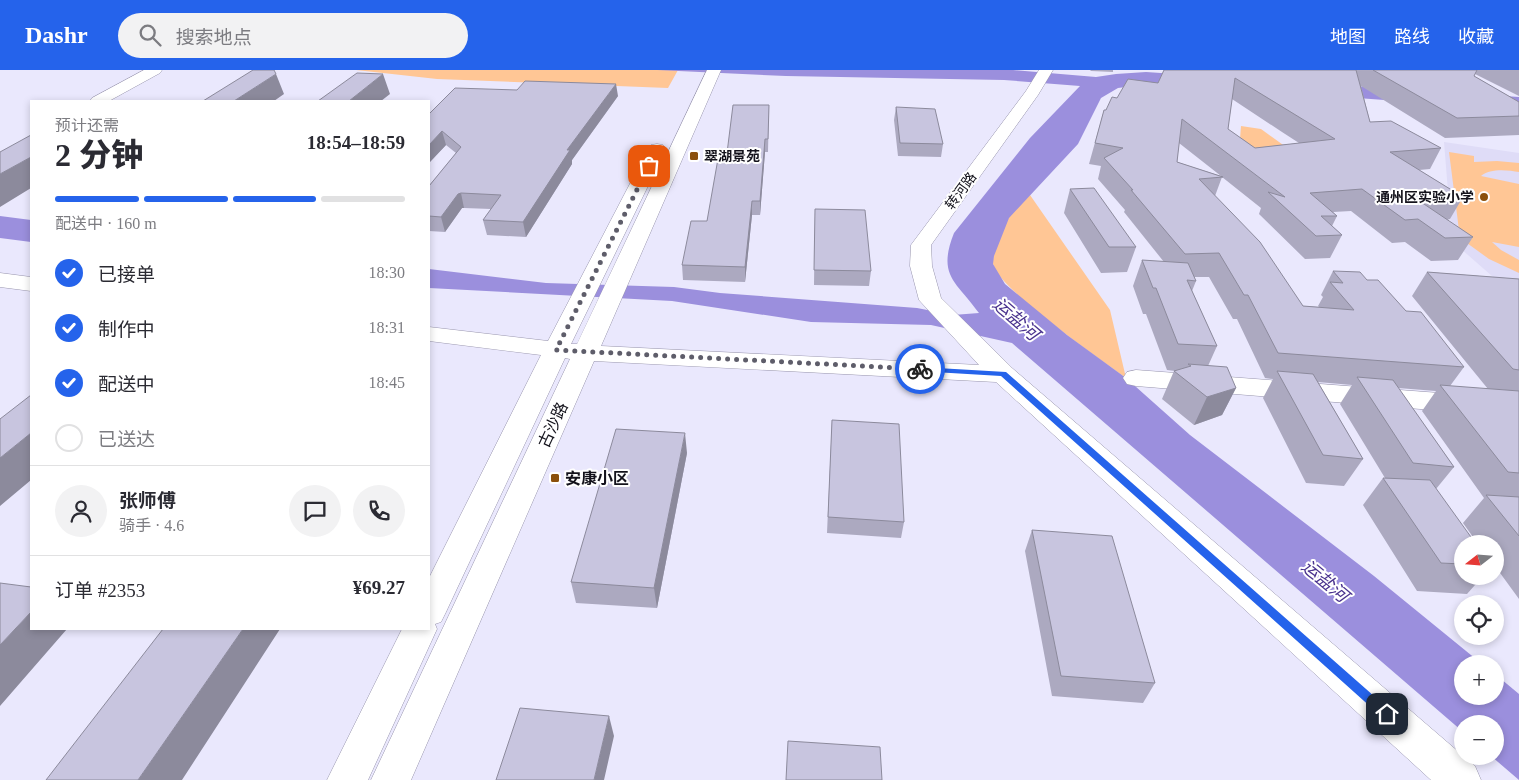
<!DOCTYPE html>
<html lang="zh">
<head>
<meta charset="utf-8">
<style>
  body { margin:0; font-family:"Times New Roman","Noto Sans SC",serif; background:#f2f2f3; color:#2b2b33; height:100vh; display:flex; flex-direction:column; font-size:19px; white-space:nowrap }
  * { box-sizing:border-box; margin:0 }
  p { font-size:16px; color:#7c7c81 }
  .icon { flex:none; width:28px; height:28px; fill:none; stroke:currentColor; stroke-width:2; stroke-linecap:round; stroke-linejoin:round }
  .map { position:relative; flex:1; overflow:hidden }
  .side { position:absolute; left:30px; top:30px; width:400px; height:530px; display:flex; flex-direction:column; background:#fff; border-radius:0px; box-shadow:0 2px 8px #0003 }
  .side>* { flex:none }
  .needle { width:32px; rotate:253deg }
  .fabs { position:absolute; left:1454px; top:465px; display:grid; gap:10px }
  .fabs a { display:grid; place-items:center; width:50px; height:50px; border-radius:50%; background:#fff; box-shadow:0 2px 8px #0003; font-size:25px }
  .pin { position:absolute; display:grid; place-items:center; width:42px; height:42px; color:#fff; margin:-21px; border-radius:10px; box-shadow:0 2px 8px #0006 }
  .courier { position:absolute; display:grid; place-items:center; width:50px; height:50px; margin:-25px; border:4px solid #2563eb; border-radius:50%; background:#fff; color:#222; box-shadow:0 1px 6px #0007 }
  .head em { font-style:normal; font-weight:800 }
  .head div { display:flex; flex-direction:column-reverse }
  .head { display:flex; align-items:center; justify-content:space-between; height:85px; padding:0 25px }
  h1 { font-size:32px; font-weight:800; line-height:38px }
  .bar { display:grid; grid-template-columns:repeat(4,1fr); gap:8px 5px; align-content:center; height:60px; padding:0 25px }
  .bar i { height:6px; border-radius:4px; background:#e1e1e2 }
  .bar .selected { background:#2563eb }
  .bar p { grid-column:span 4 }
  .line { display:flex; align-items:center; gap:12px; padding:0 25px; border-top:1px solid #e1e1e2 }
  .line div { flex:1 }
  .round { display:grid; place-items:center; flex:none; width:52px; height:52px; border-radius:26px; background:#f2f2f3 }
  ol { padding:0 25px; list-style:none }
  li { display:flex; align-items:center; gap:15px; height:55px }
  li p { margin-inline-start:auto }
  li .icon { padding:5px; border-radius:50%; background:#2563eb; color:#fff; stroke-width:4 }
  li:last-child { color:#7c7c81 }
  li i { width:28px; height:28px; border:2px solid #e1e1e2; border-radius:50% }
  header { display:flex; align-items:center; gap:30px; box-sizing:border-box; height:70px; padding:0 25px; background:#2563eb; color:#fff }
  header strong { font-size:24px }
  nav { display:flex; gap:28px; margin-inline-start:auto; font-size:18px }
  .search { width:350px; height:45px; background:#f2f2f3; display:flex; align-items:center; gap:12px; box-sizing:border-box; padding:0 18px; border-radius:28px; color:#7c7c81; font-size:19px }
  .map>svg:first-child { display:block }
</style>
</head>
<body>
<header>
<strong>Dashr</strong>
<div class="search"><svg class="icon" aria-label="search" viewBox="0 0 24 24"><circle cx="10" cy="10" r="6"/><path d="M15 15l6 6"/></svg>搜索地点</div>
<nav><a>地图</a><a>路线</a><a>收藏</a></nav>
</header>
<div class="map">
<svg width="1519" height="710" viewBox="0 0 1519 710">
  <rect width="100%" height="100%" fill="#eae8fd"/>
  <path fill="#dfdcf7" d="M 1444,72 L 1519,83 L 1519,221 L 1500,213 L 1452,171 Z"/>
  <path fill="#ffc695" d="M 356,0 L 678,0 L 668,18 L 437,9 Z
    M 1241,56 L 1261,59 L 1311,95 L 1239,83 Z
    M 1449,82 L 1474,86 L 1474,92 L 1497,91 L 1519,93 L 1519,102 C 1508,100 1490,98 1481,106 L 1519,114 L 1519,177 L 1492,172 L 1501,180 L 1519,190 L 1519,203 L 1489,189 L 1460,168 Z
    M 1030,125 L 1110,240 L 1126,308 C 1102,290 998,219 993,194 C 991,187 1005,154 1009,147 C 1014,139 1023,132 1030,125 Z"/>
  <path fill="#9b8fdd" d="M 657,0 L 1013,0 L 1096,7 L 1116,4 L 1146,2 L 1519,27 L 1519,40 L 1157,13 L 1118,18 L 1101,28 L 1078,74 L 1009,148 L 994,186 L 993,194 L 1005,214 L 1067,265 L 1126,308 L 1190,365 L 1374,506 L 1482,594 L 1462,594 L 1462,626 L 1495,626 L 1495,604 L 1519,624 L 1519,710 L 1491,686 L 1495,686 L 1495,654 L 1462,654 L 1462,661 L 1012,273 L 931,255 L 811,252 L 672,231 L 429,218 L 429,199 L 546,213 L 674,217 L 720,223 L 917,238 L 953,245 L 979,243 C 956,211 937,206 954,163 L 1030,68 L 1080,16 L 1004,10 L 786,6 Z
    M 0,146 L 31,150 L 31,172 L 0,168 Z"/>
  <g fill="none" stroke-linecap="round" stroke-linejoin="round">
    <defs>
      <path id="street" d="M 1136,300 L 1519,329 L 1519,347 L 1136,316 L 1127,314 L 1123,308 L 1127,302 Z"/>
      <path id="secondary" d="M 144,0 L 162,0 L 160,3 L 109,31 L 90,31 L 92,28 Z
        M 707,0 L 721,0 L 601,276 L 979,295 L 919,230 L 910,196 L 911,175 L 1026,21 L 1039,0 L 1053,0 L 1038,25 L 931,175 L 932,196 L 941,228 L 1012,298 L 1475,696 L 1481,710 L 1431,710 L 996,312 L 594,291 L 411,710 L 371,710 L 570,289 L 565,288 L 446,542 L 441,552 L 435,554 L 437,559 L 368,710 L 327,710 L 402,559 L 429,559 L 429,508 L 541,285 L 429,271 L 429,257 L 548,271 L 648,79 L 651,75 L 657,74 L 663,75 L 666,79 L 571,274 L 577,274 Z
        M 0,203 L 31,207 L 31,221 L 0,217 Z"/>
    </defs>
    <use href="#street" stroke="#9895ad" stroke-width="1"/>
    <use href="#secondary" stroke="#9895ad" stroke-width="1"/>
    <use href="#street" fill="#fff" fill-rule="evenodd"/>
    <use href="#secondary" fill="#fff" fill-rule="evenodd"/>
  </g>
  <path fill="#aca9c0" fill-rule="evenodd" d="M 1090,0 L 1113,0 L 1113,2 L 1091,1 Z
    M 1164,0 L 1519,0 L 1519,26 L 1475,4 L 1474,6 L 1519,32 L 1519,65 L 1445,68 L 1361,16 L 1370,52 L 1441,78 L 1430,99 L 1419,100 L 1463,127 L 1450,149 L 1447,150 L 1473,167 L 1458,190 L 1431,191 L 1405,172 L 1392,173 L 1351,141 L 1333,142 L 1337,146 L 1332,156 L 1342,165 L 1330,188 L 1305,189 L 1259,144 L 1261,138 L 1222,107 L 1215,126 L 1303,236 L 1319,237 L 1318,236 L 1323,227 L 1321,225 L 1333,201 L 1367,210 L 1406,241 L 1464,297 L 1450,316 L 1488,319 L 1412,226 L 1427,202 L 1519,209 L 1519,529 L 1495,496 L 1495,474 L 1478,474 L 1463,453 L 1484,428 L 1422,341 L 1436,321 L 1398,318 L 1454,397 L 1436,419 L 1462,474 L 1462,506 L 1483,506 L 1467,524 L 1417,521 L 1363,435 L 1383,408 L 1385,408 L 1340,334 L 1352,315 L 1318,312 L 1363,389 L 1344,416 L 1306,413 L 1263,328 L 1273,309 L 1265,308 L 1237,249 L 1233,249 L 1209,207 L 1194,207 L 1196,211 L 1192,221 L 1217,276 L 1208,296 L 1236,318 L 1222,345 L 1194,355 L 1162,329 L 1174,301 L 1175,301 L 1167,300 L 1146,244 L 1143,244 L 1133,216 L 1142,190 L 1164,192 L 1124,142 L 1125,140 L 1098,109 L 1101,96 L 1089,94 L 1104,40 L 1106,40 L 1117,28 L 1158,13 ZM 1232,29 L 1282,62 L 1299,73 L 1255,78 L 1228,59 ZM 1179,73 L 1221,106 L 1177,92 Z
    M 618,26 L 572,90 L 572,94 L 526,167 L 487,165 L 483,150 L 491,139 L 464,138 L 462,138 L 445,162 L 429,161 L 429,116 L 456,83 L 446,75 L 429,93 L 429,44 Z
    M 769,35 L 768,82 L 765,82 L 760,145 L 752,145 L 745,212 L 683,210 L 682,195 L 707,151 L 727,83 Z
    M 896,37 L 943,74 L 941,87 L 898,86 L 894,50 Z
    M 1070,119 L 1136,177 L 1127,202 L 1101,203 L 1064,143 Z
    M 815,139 L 871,201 L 869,216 L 814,215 Z
    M 832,350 L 904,452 L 901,468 L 827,463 Z
    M 687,383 L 657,538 L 576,533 L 571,512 Z
    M 1032,460 L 1155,613 L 1143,633 L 1052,626 L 1025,481 Z"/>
  <path fill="#8c8a9c" d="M 276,4 L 284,24 L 274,31 L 234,31 Z
    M 383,4 L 390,24 L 381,31 L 349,31 Z
    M 616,14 L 618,26 L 572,90 L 572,94 L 526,167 L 523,152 L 567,80 Z
    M 442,61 L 446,75 L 429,93 L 429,75 Z
    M 765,69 L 765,82 L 760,145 L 760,131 Z
    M 31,87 L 31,118 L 0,137 L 0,104 Z
    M 461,123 L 464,138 L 462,138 L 445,162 L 441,147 L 458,124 Z
    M 752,131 L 752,145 L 745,212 L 745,197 Z
    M 1236,318 L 1222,345 L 1194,355 L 1207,327 Z
    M 31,363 L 31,410 L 0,436 L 0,388 Z
    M 685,363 L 687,383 L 657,538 L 654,518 Z
    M 31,542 L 31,559 L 67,559 L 0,636 L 0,575 Z
    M 243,559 L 280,559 L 182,710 L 138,710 Z
    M 609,646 L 614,666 L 604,710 L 594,710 Z"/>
  <path fill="#c8c5df" stroke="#8c8a9c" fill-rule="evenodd" d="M 253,0 L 274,0 L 276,4 L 234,31 L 203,31 Z
    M 1164,0 L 1356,0 L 1370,52 L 1391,51 L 1441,78 L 1390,82 L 1463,127 L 1418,130 L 1473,167 L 1445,168 L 1418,149 L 1405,150 L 1362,119 L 1310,123 L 1337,146 L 1321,146 L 1342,165 L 1316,166 L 1268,122 L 1285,127 L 1182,49 L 1177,92 L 1223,107 L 1199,109 L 1260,172 L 1303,236 L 1354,240 L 1330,212 L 1343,213 L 1333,201 L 1360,202 L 1367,210 L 1378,210 L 1406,241 L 1421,242 L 1464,297 L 1278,283 L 1248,225 L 1244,225 L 1219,183 L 1185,184 L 1131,120 L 1133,120 L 1104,88 L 1123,78 L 1095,73 L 1104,40 L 1106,40 L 1112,27 L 1117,28 L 1128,9 L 1158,13 ZM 1235,8 L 1335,69 L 1255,78 L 1228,59 Z
    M 1373,0 L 1477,0 L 1474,6 L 1519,32 L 1519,46 L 1457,48 Z
    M 357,3 L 383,4 L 349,31 L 318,31 Z
    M 525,11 L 616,14 L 567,80 L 570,80 L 523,152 L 483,150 L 501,125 L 461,123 L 458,124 L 441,147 L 429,146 L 429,116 L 461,77 L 442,61 L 429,75 L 429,44 L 455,18 L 517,20 Z
    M 733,35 L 769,35 L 768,69 L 765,69 L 760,131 L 752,131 L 745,197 L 682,195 L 691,151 L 707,151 L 719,83 L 727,83 Z
    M 896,37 L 935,39 L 943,74 L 900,73 Z
    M 31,65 L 31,87 L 0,104 L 0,82 Z
    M 1094,118 L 1136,177 L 1109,177 L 1070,119 Z
    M 815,139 L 865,140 L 871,201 L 814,200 Z
    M 1142,190 L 1188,193 L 1196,211 L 1187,210 L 1217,276 L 1178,274 L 1156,218 L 1153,218 Z
    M 1427,202 L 1519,209 L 1519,300 L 1513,299 Z
    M 1188,294 L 1227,297 L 1236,318 L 1207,327 L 1174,301 L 1191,296 Z
    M 1277,301 L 1313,304 L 1363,389 L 1323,385 Z
    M 1357,307 L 1393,310 L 1454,397 L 1413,393 Z
    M 1440,315 L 1519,321 L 1519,403 L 1508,402 Z
    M 31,325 L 31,363 L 0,388 L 0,349 Z
    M 832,350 L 899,354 L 904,452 L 828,447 Z
    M 616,359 L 685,363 L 654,518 L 571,512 Z
    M 1383,408 L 1430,410 L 1476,474 L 1462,474 L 1462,494 L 1441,493 Z
    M 1486,425 L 1519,427 L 1519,466 Z
    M 1032,460 L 1112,466 L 1155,613 L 1061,606 Z
    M 0,513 L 31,517 L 31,542 L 0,575 Z
    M 163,559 L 243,559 L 138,710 L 46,710 Z
    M 520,638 L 609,646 L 594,710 L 496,710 Z
    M 788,671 L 880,677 L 882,710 L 786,710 Z"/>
  <path fill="#2563eb" d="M 920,297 L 1006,302 L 1391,641 L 1393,644 L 1391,648 L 1387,650 L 1383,648 L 1001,306 L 917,301 L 917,298 Z"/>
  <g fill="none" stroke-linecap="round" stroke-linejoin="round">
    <path stroke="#5e5d6a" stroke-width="5" stroke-dasharray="0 9" d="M 649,96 L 556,280 L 920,299"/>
  </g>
  <g fill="#8b500c" stroke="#fff" stroke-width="2">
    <rect x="689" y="81" width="10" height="10" rx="2.5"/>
    <circle cx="1484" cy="127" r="5"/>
    <rect x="550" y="403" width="10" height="10" rx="2.5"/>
  </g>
  <g text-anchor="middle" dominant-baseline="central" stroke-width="4" stroke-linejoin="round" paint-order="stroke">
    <g font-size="14" font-weight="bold" fill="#13121b" stroke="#fff" text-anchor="start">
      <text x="704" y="86">翠湖景苑</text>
      <text x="1474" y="127" text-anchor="end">通州区实验小学</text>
    </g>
    <g font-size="14" fill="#13121b" stroke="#fff">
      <text transform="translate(961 121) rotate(-54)">转河路</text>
    </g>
    <g font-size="16" fill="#13121b" stroke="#fff">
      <text transform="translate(553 355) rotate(-65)">古沙路</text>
    </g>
    <g font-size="16" font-weight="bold" fill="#13121b" stroke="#fff" text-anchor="start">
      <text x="565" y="408">安康小区</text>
    </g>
    <g font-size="18" font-style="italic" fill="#4a338e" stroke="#fff">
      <text transform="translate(1016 249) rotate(41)">运盐河</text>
      <text transform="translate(1325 511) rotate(40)">运盐河</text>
    </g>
  </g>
</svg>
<div class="fabs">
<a><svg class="needle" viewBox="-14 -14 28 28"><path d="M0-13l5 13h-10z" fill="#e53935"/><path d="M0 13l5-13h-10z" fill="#7c7c81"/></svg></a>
<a><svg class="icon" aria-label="locate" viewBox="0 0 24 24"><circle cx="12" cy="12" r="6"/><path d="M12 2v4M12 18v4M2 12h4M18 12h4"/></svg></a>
<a>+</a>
<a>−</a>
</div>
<div class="pin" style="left:649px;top:96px;background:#ea580c"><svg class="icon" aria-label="bag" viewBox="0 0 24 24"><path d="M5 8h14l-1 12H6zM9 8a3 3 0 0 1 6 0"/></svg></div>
<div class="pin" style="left:1387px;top:644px;background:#1f2937"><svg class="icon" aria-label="home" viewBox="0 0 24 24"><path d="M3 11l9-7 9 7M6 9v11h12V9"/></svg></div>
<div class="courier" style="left:920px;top:299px"><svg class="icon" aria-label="bike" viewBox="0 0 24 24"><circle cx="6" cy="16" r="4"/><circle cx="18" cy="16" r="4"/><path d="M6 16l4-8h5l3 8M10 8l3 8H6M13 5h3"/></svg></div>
<section class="side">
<div class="head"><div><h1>2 分钟</h1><p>预计还需</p></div><em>18:54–18:59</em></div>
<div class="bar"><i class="selected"></i><i class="selected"></i><i class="selected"></i><i></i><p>配送中 · 160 m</p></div>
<ol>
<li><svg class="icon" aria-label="check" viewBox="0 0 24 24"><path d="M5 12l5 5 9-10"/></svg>已接单<p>18:30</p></li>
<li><svg class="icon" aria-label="check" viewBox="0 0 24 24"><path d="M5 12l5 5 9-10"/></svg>制作中<p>18:31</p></li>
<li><svg class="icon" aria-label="check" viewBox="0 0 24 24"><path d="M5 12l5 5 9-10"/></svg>配送中<p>18:45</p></li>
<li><i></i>已送达</li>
</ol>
<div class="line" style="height:90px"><a class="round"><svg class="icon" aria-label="person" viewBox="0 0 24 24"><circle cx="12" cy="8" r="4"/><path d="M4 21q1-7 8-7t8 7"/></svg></a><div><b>张师傅</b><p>骑手 · 4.6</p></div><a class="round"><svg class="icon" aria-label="chat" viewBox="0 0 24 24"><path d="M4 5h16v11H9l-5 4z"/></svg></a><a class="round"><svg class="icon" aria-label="phone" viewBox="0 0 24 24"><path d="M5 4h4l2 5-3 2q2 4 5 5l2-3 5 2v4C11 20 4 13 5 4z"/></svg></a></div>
<div class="line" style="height:65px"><div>订单 #2353</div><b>¥69.27</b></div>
</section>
</div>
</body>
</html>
